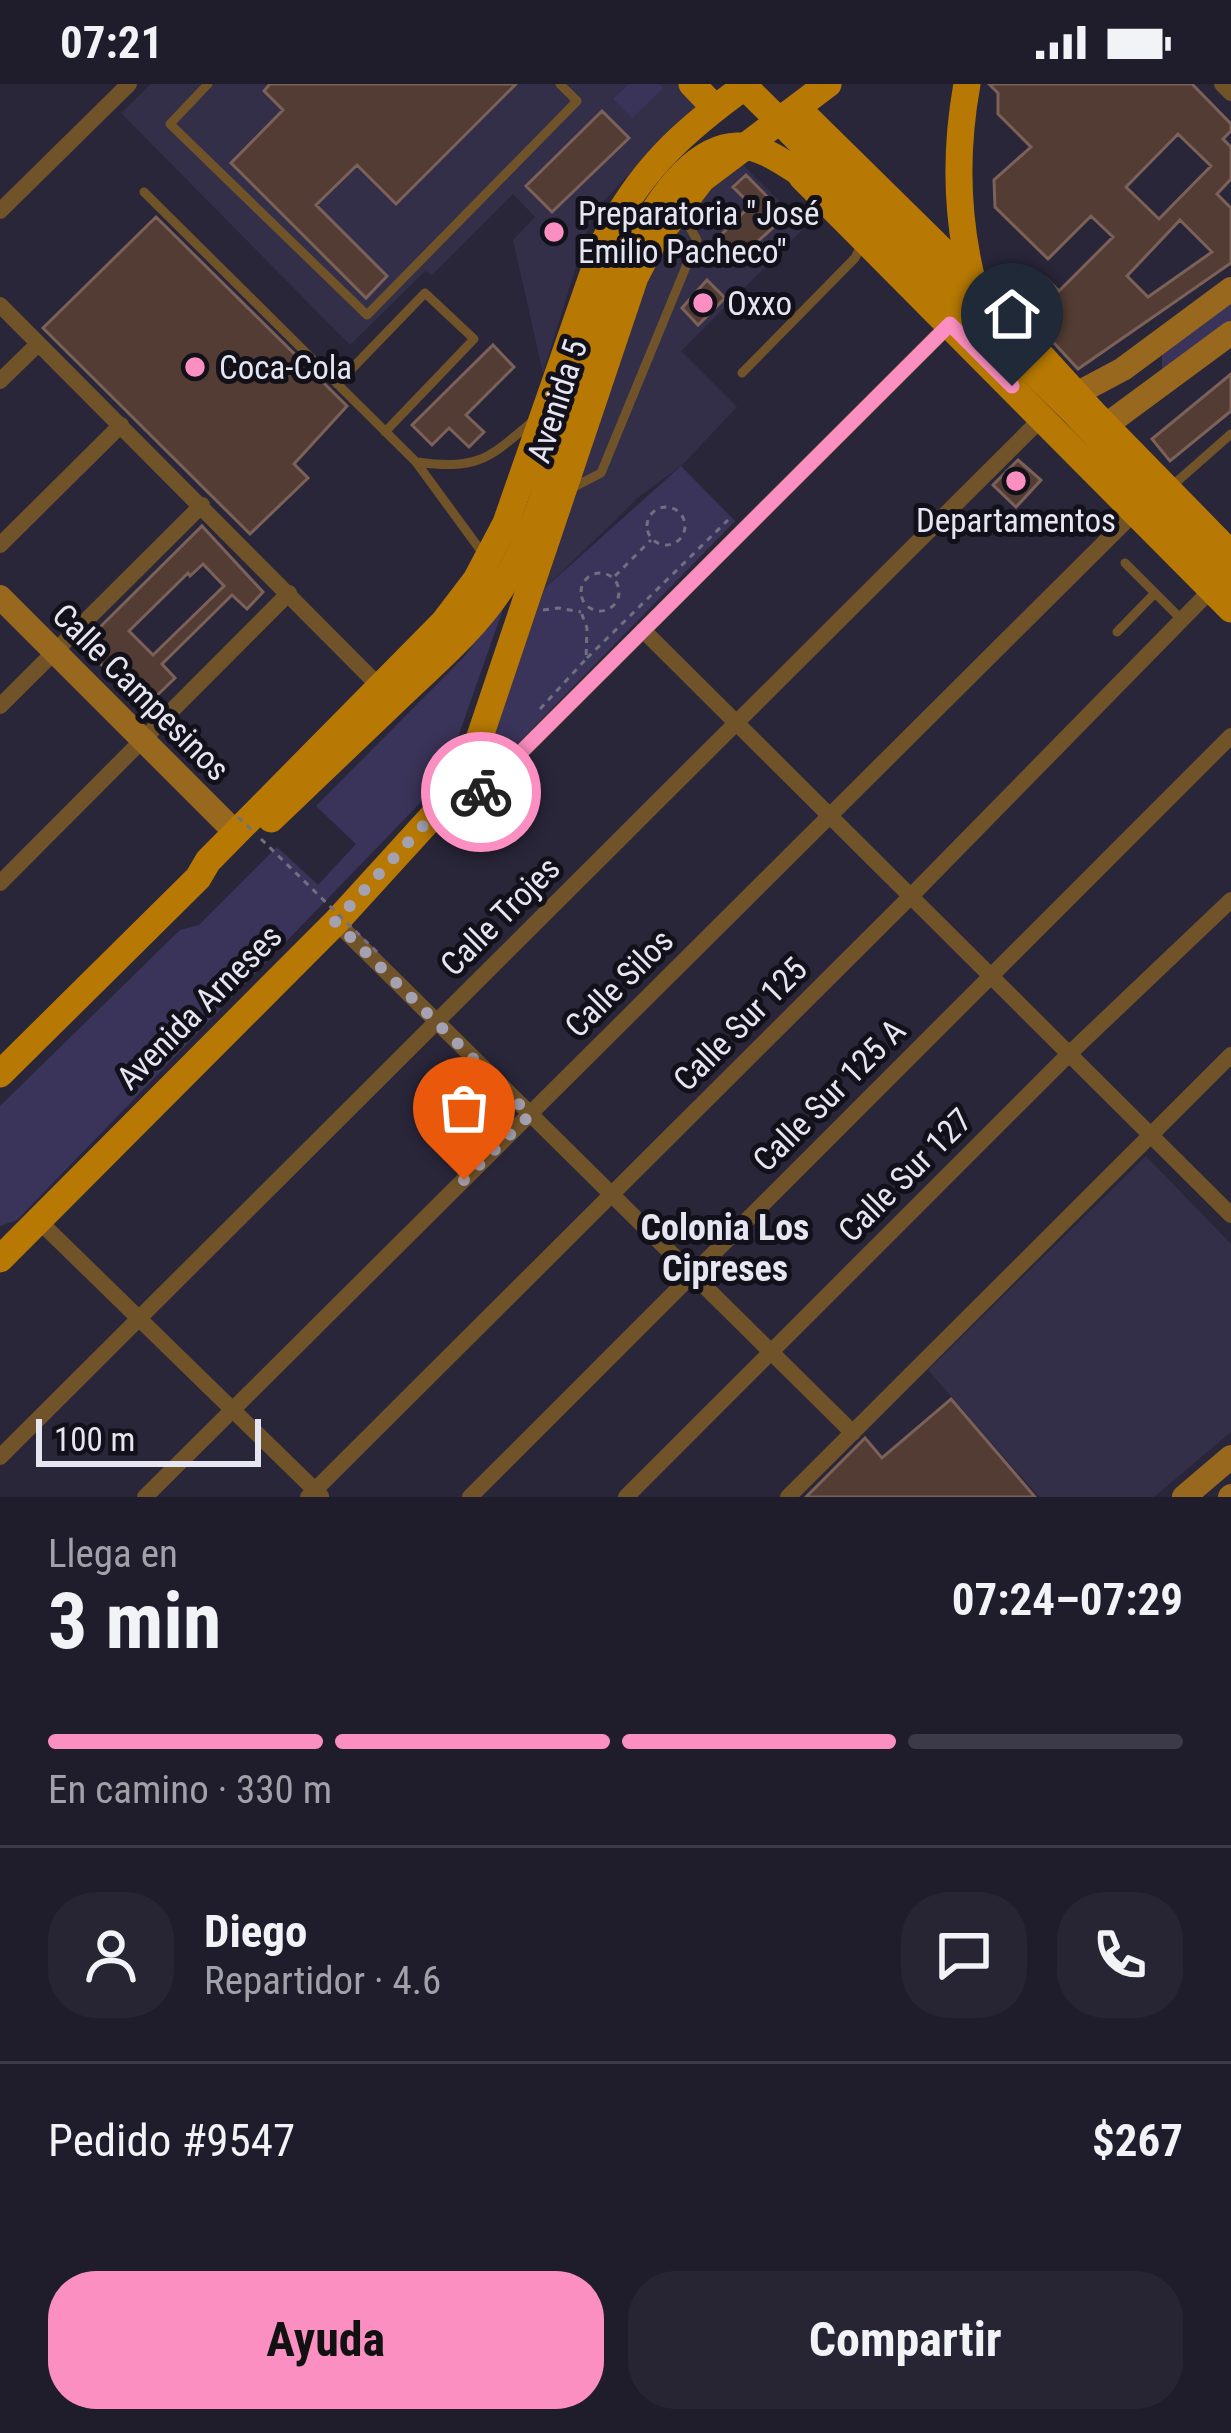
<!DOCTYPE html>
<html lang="es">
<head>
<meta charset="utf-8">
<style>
  body { margin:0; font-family:"Roboto Condensed",sans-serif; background:#272534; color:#f1f3f6; height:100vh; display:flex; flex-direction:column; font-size:45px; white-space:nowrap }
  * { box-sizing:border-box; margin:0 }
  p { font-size:39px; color:#a1a1a9 }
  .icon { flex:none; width:66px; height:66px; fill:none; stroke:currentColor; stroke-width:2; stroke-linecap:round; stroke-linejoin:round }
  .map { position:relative; height:1413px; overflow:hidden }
  .details { display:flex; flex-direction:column; background:#1f1c2c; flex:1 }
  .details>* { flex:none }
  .scale { position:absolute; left:36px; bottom:30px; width:225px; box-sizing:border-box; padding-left:12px; border:6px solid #e6e5f2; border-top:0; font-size:33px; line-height:42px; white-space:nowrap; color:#e6e5f2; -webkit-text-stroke:9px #12111a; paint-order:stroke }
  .pin { position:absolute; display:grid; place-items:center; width:102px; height:102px; color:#fff; margin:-123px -51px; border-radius:50% 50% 50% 0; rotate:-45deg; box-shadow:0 0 12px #0007 }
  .pin .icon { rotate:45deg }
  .courier { position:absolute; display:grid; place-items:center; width:120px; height:120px; margin:-60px; border:9px solid #fc8fc1; border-radius:50%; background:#fff; color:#222; box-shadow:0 3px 15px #0007 }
  .overview em { font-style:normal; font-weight:700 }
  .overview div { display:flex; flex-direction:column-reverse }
  .overview { display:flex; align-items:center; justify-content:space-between; height:204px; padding:0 48px }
  h1 { font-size:78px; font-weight:700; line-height:90px }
  .bar { display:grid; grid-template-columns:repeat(4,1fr); gap:18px 12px; align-content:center; height:144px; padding:0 48px }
  .bar i { height:15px; border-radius:9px; background:#3c3a48 }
  .bar .current { background:#fc8fc1 }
  .bar p { grid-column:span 4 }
  .line { display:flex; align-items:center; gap:30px; padding:0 48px; border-top:3px solid #3c3a48 }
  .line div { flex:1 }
  .round { display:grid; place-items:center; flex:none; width:126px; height:126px; border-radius:48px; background:#272534 }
  .cta { display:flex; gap:24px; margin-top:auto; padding:24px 48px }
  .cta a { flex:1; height:138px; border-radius:48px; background:#fc8fc1; color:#111; font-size:48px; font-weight:700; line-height:138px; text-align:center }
  .cta a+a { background:#272534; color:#f1f3f6 }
  .status { display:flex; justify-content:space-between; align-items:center; height:84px; padding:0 60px; background:#1f1c2c; direction:ltr }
  .status svg { height:33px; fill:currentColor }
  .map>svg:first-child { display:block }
</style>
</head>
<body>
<div class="status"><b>07:21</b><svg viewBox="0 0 49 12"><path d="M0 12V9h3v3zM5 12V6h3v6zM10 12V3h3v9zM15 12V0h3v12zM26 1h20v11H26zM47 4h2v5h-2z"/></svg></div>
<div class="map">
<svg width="1231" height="1413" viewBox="0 0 1231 1413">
  <rect width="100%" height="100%" fill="#29263a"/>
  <path fill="#332f49" d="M 151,0 L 683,0 L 697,25 L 649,68 L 603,118 L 589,141 L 543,289 L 513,156 L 535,133 L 513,110 L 432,191 L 425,187 L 350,261 L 121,29 Z
    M 739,77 L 805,143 L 681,267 L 737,323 L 681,382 L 640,412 L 545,504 L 580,388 L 656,167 L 679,129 Z
    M 1146,1072 L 1231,1160 L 1231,1348 L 1154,1413 L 1039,1413 L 928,1286 Z"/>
  <path fill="#3b345a" d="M 629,0 L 659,0 L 663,4 L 632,34 L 613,15 Z
    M 1231,214 L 1231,245 L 1162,295 L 1162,267 Z
    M 681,382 L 735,437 L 484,694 L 479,691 L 545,504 Z
    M 516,488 L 451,673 L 421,718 L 17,1136 L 0,1142 L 0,1022 L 180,846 L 199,841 L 277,763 L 318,801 L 356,760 L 316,722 L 465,572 L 489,539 Z"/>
  <path fill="#533c33" stroke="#7b6158" stroke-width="3" fill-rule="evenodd" d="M 270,0 L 516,0 L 396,120 L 357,81 L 316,121 L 387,192 L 366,214 L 231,79 L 283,26 L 264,7 Z
    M 989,0 L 1192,0 L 1231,40 L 1231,47 L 1223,55 L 1231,63 L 1231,95 L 1217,110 L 1231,124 L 1231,179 L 1078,285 L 1019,221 L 1046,194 L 1059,207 L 1113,153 L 1091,132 L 1048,175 L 995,123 L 994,96 L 1031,63 L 998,30 L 998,9 ZM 1178,50 L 1211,82 L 1159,135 L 1126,103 ZM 1180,136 L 1212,168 L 1148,213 L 1127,192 Z
    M 602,27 L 629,54 L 552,128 L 526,102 Z
    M 746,91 L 786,132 L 739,174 L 719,153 L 751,121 L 733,103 Z
    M 156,133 L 347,322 L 294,380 L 308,394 L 250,450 L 43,244 Z
    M 707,196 L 725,214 L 698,241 L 682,224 Z
    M 493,261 L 514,283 L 466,331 L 484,348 L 469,363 L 449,344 L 432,361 L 412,341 Z
    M 1231,290 L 1231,327 L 1170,377 L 1152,355 Z
    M 1018,376 L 1041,396 L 1016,423 L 993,401 Z
    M 202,442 L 263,508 L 247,525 L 232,511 L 162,580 L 175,594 L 144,624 L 82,561 ZM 203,480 L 224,502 L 153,571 L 129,547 L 188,489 L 190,492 Z
    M 951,1315 L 1035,1413 L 806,1413 L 865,1354 L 882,1374 Z"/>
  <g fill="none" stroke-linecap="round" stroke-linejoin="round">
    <path stroke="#716f80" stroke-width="3" stroke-dasharray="6 6" stroke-linecap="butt" d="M647 442a19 19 0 1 1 38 0a19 19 0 1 1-38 0Z
      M581 508a19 19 0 1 1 38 0a19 19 0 1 1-38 0Z
      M 615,492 L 651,456
      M 543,526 L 558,524 L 581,528
      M 587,574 L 728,436
      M 540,625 L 586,575 L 587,544 L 581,528"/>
    <path stroke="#715329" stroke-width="9" d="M 208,0 L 170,40 L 367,231 L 577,17 L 560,0
      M 144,108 L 416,378 L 484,471
      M 742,289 L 855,174 L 862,160
      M 337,300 L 425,209 L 474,255 L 385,348
      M 416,378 C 478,386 487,376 533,337
      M 1173,401 L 1231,350
      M 570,405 L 601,389 L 697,156 L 681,128
      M 1125,479 L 1182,536
      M 1117,548 L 1155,509"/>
    <path stroke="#715329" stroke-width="16" d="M 1222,0 L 1231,9
      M 0,127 L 129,0
      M 0,221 L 380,603
      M 0,297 L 38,260
      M 0,461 L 121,341
      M 643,546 L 1231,1131
      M 0,622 L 202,421
      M 446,718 L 468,716 L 482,707 L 950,240
      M 0,799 L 289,509
      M 336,838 L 853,1349
      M 38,1136 L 321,1412
      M 0,1373 L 1043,333
      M 145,1413 L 1135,428
      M 308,1413 L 911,812 L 1211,506
      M 470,1413 L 1231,652
      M 626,1413 L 1069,970 L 1231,816
      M 788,1413 L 1231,971"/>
    <path stroke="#99681f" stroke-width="24" d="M 1076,310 L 1123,285 L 1231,205
      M 1105,342 L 1231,249
      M 0,513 L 236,749
      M 1184,1413 L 1231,1373
      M 1230,1413 L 1231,1412"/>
    <path stroke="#b77903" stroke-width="27" d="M 692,0 L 715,24
      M 967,0 C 955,66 956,131 972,196
      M 797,24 L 972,196 L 1096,332 L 1231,470
      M 802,93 L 1231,525
      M 0,990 L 198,794 L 208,777 L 444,538 L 476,496 L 506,439 L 604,158 C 639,86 684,46 748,0
      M 0,1175 L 336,838 L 460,702 L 467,691 L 635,193 L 652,160 L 702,95 L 828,0"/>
    <path stroke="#716f80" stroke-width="3" stroke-dasharray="6 6" stroke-linecap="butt" d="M 238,733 L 254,748
      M 261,755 L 381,872"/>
    <path stroke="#b77903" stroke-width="27" d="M 742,0 L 1076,330 L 1231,495
      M 271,735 C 315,693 360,650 404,608 C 439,575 477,542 503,501 C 517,477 530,452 539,426 C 567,346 634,65 737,62 C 769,61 799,92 827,105"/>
  </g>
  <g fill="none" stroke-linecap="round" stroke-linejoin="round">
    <path stroke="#a4a2b2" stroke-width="12" stroke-dasharray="0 21.6" d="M 464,1096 L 530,1031 L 335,838 L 445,718 L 467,716 L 481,708"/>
    <path stroke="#fc8fc1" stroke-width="15" d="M 481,708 L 950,240 L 1012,302"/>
  </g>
  <g fill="#fc8fc1" stroke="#12111a" stroke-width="4.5">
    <circle cx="554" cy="148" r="12"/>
    <circle cx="703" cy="219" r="12"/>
    <circle cx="195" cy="283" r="12"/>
    <circle cx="1016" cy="397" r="12"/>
  </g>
  <g text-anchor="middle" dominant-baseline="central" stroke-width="10" stroke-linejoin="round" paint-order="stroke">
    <g font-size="33" fill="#e6e5f2" stroke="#12111a" text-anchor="start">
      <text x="578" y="129">Preparatoria "José<tspan x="578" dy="38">Emilio Pacheco"</tspan></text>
      <text x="727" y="219">Oxxo</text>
      <text x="219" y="283">Coca-Cola</text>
      <text x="1016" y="436" text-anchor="middle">Departamentos</text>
    </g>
    <g font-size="33" fill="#e6e5f2" stroke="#12111a">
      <text transform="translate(557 317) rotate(-72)">Avenida 5</text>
      <text transform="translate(141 608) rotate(45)">Calle Campesinos</text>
      <text transform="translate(500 832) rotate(-45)">Calle Trojes</text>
      <text transform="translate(619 899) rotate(-45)">Calle Silos</text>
      <text transform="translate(199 923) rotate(-45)">Avenida Arneses</text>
      <text transform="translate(740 940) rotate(-45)">Calle Sur 125</text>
      <text transform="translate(829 1011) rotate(-45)">Calle Sur 125 A</text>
      <text transform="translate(905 1091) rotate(-45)">Calle Sur 127</text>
    </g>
    <g font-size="36" font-weight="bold" fill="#e6e5f2" stroke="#12111a">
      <text x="725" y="1144">Colonia Los<tspan x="725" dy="41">Cipreses</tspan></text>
    </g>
  </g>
</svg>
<div class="scale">100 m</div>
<div class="pin" style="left:464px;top:1096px;background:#ea580c"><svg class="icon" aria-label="bag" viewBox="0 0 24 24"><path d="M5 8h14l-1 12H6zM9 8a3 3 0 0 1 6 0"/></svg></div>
<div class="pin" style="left:1012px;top:302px;background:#1f2937"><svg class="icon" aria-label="home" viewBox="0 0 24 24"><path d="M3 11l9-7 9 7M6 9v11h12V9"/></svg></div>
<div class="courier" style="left:481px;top:708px"><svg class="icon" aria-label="bike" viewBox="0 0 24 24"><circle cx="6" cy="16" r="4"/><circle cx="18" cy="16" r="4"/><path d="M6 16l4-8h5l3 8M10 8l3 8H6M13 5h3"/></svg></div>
</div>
<section class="details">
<div class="overview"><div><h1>3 min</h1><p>Llega en</p></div><em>07:24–07:29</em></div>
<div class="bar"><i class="current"></i><i class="current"></i><i class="current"></i><i></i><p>En camino · 330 m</p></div>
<div class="line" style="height:216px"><a class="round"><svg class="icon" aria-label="person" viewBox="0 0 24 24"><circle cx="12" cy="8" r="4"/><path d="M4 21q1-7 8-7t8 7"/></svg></a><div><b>Diego</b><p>Repartidor · 4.6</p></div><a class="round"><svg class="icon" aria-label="chat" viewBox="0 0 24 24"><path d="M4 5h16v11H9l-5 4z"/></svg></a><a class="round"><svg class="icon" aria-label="phone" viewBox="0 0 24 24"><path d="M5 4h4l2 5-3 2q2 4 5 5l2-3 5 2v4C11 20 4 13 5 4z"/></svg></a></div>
<div class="line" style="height:156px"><div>Pedido #9547</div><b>$267</b></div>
<div class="cta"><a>Ayuda</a><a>Compartir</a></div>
</section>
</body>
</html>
